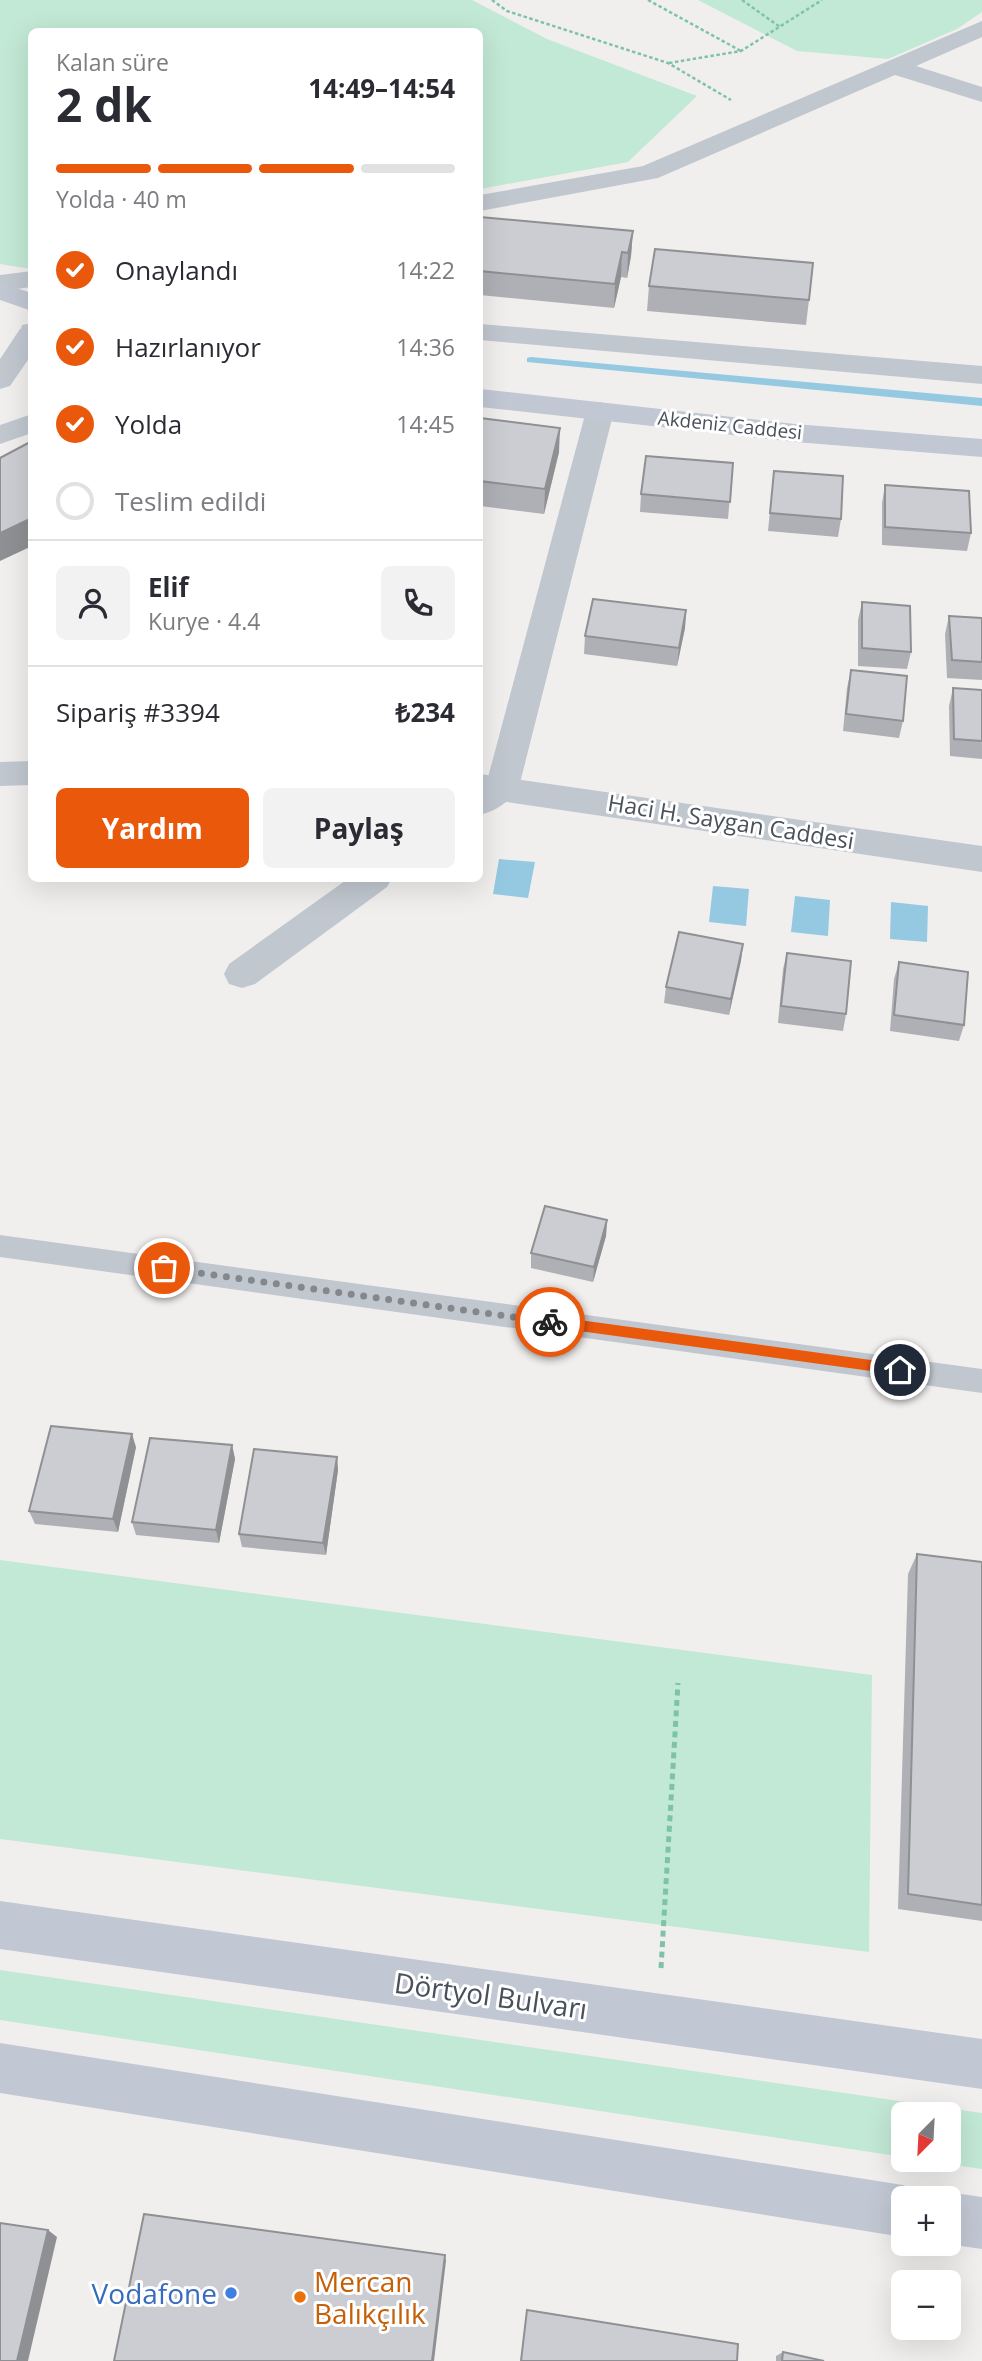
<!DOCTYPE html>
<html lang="tr">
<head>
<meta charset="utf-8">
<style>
  body { margin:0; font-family:"Open Sans",sans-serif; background:#f2f2f3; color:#2b2b33; height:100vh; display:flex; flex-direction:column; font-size:26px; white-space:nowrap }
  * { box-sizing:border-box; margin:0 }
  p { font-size:23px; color:#7c7c81 }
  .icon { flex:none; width:38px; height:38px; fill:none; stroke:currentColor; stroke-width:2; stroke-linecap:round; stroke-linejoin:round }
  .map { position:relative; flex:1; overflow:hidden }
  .drawer { position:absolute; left:28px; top:28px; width:455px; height:854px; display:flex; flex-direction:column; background:#fff; border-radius:10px; box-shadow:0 7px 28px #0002 }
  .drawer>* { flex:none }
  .needle { width:46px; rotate:204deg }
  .fabs { position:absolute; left:891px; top:2102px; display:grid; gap:14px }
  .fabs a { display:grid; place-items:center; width:70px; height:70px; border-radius:10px; background:#fff; box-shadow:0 7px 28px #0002; font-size:35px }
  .pin { position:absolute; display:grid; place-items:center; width:60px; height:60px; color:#fff; margin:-30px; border:4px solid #fff; border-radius:50%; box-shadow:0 2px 7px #0007 }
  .courier { position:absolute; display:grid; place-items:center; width:70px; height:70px; margin:-35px; border:5px solid #ea580c; border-radius:50%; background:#fff; color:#222; box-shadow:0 2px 9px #0007 }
  .headline em { font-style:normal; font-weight:700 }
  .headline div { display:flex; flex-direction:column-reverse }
  .headline { display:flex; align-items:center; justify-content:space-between; height:119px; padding:0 28px }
  h1 { font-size:46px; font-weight:700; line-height:52px }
  .bar { display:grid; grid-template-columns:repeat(4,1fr); gap:10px 7px; align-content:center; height:84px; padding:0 28px }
  .bar i { height:9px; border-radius:5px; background:#e1e1e2 }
  .bar .selected { background:#ea580c }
  .bar p { grid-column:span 4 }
  .line { display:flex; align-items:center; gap:18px; padding:0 28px; border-top:2px solid #e1e1e2 }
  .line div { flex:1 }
  .round { display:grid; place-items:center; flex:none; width:74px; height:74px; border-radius:10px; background:#f2f2f3 }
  ol { padding:0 28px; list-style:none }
  li { display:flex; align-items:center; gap:21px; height:77px }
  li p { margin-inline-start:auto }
  li .icon { padding:7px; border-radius:50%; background:#ea580c; color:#fff; stroke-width:4 }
  li:last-child { color:#7c7c81 }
  li i { width:38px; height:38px; border:4px solid #e1e1e2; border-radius:50% }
  .button { display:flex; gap:14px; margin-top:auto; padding:14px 28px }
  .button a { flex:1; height:80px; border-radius:10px; background:#ea580c; color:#fff; font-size:28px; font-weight:700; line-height:80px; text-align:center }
  .button a+a { background:#f2f2f3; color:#2b2b33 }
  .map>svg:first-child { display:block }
</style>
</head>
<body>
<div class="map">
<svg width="982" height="2361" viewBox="0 0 982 2361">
  <rect width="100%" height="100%" fill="#f1efee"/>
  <path fill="#c2e9d5" d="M 0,0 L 472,0 L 547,39 L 697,96 L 628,162 L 480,189 L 480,32 L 32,32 L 31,269 L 0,264 Z
    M 698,0 L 982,0 L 982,12 L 957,29 L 888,59 L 797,51 Z
    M 0,1560 L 872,1675 L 869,1952 L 0,1839 Z
    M 0,1970 L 982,2113 L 982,2169 L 917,2160 L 948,2160 L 948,2114 L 903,2114 L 903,2157 L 0,2020 Z"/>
  <path fill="#94c9e1" d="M 499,859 L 535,862 L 528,898 L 493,894 Z
    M 713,886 L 749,889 L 746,926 L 709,922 Z
    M 795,896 L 830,900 L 828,936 L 791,932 Z
    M 891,902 L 928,906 L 927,942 L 890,939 Z"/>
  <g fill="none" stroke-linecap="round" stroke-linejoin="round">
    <path fill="#94c9e1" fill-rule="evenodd" d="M 531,357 L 982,398 L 982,406 L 527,362 L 527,358 Z"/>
    <path stroke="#7ec3a8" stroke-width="2.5" stroke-dasharray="3.5 2.5" stroke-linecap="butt" d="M 492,0 L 507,11 L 668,63 L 731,100
      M 648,0 L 741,51
      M 742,0 L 780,27
      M 669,63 L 741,51 L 822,0"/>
    <path stroke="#7ec3a8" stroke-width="5" stroke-dasharray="6 4.5" stroke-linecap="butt" d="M 661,1968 L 678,1683"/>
    <path fill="#c1c7cf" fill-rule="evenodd" d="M 0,1235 L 982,1369 L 982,1393 L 0,1257 Z"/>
    <path fill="#c1c7cf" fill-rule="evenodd" d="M 982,21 L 982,37 L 916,66 L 982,87 L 982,102 L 895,75 L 658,178 L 480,211 L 480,195 L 643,166 Z
      M 32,271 L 32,287 L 0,291 L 0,275 Z
      M 480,324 L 982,366 L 982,384 L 480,340 Z
      M 600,402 L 610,405 L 614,411 L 519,787 C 511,801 496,811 480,815 L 480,786 L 487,781 L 586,411 L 590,405 Z
      M 349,878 L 392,878 L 387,887 L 255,984 L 242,988 L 229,984 L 224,974 L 229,964 Z"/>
    <path fill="#c1c7cf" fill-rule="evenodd" d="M 32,327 L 32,354 L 10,386 L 0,389 L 0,359 L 20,329 Z
      M 32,414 L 32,433 L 0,444 L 0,425 Z
      M 32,761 L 32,785 L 0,786 L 0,762 Z
      M 480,774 L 982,846 L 982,872 L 480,798 Z"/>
    <path fill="#c1c8d3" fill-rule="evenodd" d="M 0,283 L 32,293 L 32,311 L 0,300 Z
      M 32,323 L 32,348 L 22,346 L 18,340 L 22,325 Z
      M 480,389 L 795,424 L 982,439 L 982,457 L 795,442 L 480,407 Z
      M 0,1901 L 982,2039 L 982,2089 L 0,1949 Z
      M 0,2043 L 903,2185 L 921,2193 L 923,2198 L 903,2198 L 903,2237 L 0,2093 Z
      M 948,2192 L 982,2197 L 982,2249 L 947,2244 L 948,2198 L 934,2198 Z"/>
  </g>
  <path fill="#afb0b5" d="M 480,217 L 633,231 L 631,256 L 627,278 L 621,277 L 614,308 L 480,295 Z
    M 649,286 L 809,300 L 806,325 L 647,311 Z
    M 480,418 L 559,452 L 544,514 L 480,506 Z
    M 733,463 L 728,519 L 640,512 L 641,494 Z
    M 774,471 L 841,519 L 838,537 L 768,531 Z
    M 885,485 L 971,533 L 967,551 L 882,545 L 882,503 Z
    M 862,602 L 911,652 L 907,669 L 858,666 L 858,620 Z
    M 686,610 L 685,628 L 677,666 L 584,654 L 585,636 Z
    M 949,616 L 982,618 L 982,680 L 947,678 L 945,634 Z
    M 851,670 L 903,721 L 899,738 L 843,731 L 847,688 Z
    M 953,688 L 982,690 L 982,759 L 950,756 L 949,706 Z
    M 743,944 L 729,1015 L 664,1003 L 666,987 Z
    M 787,953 L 846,1014 L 843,1031 L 778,1023 L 783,969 Z
    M 899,962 L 964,1025 L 959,1041 L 890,1031 L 894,979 Z
    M 607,1220 L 606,1236 L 593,1282 L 531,1268 L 531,1253 Z
    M 232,1445 L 235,1459 L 219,1543 L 136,1535 L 132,1522 Z
    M 136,1447 L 118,1532 L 35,1524 L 29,1511 Z
    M 337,1457 L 338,1470 L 326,1555 L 242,1547 L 239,1534 Z
    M 917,1554 L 982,1562 L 982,1921 L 898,1909 L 908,1574 Z
    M 783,2352 L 824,2361 L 776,2361 L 776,2356 Z"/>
  <path fill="#8f9093" d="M 633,231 L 631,256 L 627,278 L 628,253 Z
    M 622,252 L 621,277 L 614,308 L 615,284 Z
    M 560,428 L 559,452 L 544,514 L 545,489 Z
    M 32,518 L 32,546 L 0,561 L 0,533 Z
    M 686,610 L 685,628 L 677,666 L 679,648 Z
    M 743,944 L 741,961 L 729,1015 L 731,999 Z
    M 607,1220 L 606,1236 L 593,1282 L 594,1267 Z
    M 132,1434 L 136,1447 L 118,1532 L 113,1519 Z
    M 232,1445 L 235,1459 L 219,1543 L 216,1530 Z
    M 337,1457 L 338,1470 L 326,1555 L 323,1543 Z
    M 48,2230 L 57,2237 L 28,2361 L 17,2361 Z
    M 445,2255 L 446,2261 L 434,2361 L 432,2361 Z"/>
  <path fill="#cccdd2" stroke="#8f9093" stroke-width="2" d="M 480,217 L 633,231 L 628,253 L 622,252 L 615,284 L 480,271 Z
    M 655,249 L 813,263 L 809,300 L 649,286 Z
    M 480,418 L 560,428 L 545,489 L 480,481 Z
    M 32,441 L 32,518 L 0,533 L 0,458 Z
    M 646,456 L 733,463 L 730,502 L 641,494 Z
    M 774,471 L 843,476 L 841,519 L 770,513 Z
    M 885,485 L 969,491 L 971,533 L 885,527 Z
    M 593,599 L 686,610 L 679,648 L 585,636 Z
    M 862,602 L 910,606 L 911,652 L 862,648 Z
    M 949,616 L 982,618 L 982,662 L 952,660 Z
    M 851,670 L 907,676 L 903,721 L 846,714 Z
    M 953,688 L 982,690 L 982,741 L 954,739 Z
    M 679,932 L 743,944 L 731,999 L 666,987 Z
    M 787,953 L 851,961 L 846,1014 L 781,1006 Z
    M 899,962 L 968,972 L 964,1025 L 894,1015 Z
    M 545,1206 L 607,1220 L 594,1267 L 531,1253 Z
    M 51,1426 L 132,1434 L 113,1519 L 29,1511 Z
    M 150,1438 L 232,1445 L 216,1530 L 132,1522 Z
    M 254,1449 L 337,1457 L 323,1543 L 239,1534 Z
    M 917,1554 L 982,1562 L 982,1905 L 908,1894 Z
    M 144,2214 L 445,2255 L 432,2361 L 114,2361 Z
    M 0,2223 L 48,2230 L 17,2361 L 0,2361 Z
    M 527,2310 L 738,2344 L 737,2361 L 521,2361 Z
    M 783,2352 L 824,2361 L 782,2361 Z"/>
  <path fill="#ea580c" d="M 550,1316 L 900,1364 L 906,1370 L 900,1375 L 550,1327 L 545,1322 Z"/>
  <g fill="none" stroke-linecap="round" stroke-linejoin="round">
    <path stroke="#84888d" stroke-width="7" stroke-dasharray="0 12.6" d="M 164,1268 L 550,1322"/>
  </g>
  <circle fill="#3f7fe0" stroke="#fff" stroke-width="2.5" cx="231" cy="2293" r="7"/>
  <circle fill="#e8710a" stroke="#fff" stroke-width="2.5" cx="300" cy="2297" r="7"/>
  <g text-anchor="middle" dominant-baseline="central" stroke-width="6" stroke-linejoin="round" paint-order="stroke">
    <g font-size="19" fill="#495059" stroke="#fff">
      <text transform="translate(730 425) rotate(6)">Akdeniz Caddesi</text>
    </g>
    <g font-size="23" fill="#495059" stroke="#fff">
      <text transform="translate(731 821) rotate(9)">Haci H. Saygan Caddesi</text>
    </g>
    <g font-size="28" fill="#495059" stroke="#fff">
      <text transform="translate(491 1995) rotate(8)">Dörtyol Bulvarı</text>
    </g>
    <g font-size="28" fill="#c56008" stroke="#fff" text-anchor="start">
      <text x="314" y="2281">Mercan<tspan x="314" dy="32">Balıkçılık</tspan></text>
    </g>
    <g font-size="28" fill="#366cbe" stroke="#fff" text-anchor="end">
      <text x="217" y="2293">Vodafone</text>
    </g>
  </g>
</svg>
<div class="fabs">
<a><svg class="needle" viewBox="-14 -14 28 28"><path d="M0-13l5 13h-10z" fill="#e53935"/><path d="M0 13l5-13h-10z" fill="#7c7c81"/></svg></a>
<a>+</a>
<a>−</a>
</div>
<div class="pin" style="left:164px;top:1268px;background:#ea580c"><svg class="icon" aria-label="bag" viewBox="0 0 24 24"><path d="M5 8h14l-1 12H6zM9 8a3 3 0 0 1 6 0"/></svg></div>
<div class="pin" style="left:900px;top:1370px;background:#1f2937"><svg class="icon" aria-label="home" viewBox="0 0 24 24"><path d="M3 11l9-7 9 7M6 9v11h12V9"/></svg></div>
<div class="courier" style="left:550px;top:1322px"><svg class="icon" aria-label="bike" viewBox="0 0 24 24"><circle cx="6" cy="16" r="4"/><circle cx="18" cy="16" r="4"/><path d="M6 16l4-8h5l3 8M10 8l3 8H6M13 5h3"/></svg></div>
<section class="drawer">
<div class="headline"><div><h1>2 dk</h1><p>Kalan süre</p></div><em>14:49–14:54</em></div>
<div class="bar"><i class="selected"></i><i class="selected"></i><i class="selected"></i><i></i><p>Yolda · 40 m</p></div>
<ol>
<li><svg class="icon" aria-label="check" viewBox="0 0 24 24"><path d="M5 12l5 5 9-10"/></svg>Onaylandı<p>14:22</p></li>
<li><svg class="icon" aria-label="check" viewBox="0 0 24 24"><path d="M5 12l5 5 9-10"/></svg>Hazırlanıyor<p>14:36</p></li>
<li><svg class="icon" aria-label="check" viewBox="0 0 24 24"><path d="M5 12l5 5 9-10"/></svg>Yolda<p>14:45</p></li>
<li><i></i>Teslim edildi</li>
</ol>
<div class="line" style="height:126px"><a class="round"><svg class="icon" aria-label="person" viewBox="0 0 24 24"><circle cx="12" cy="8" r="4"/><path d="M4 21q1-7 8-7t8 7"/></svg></a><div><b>Elif</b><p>Kurye · 4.4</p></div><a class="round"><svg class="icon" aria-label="phone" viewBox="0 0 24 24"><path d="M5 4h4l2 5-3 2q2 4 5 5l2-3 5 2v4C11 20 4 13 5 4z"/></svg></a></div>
<div class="line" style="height:91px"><div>Sipariş #3394</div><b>₺234</b></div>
<div class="button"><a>Yardım</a><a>Paylaş</a></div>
</section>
</div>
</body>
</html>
